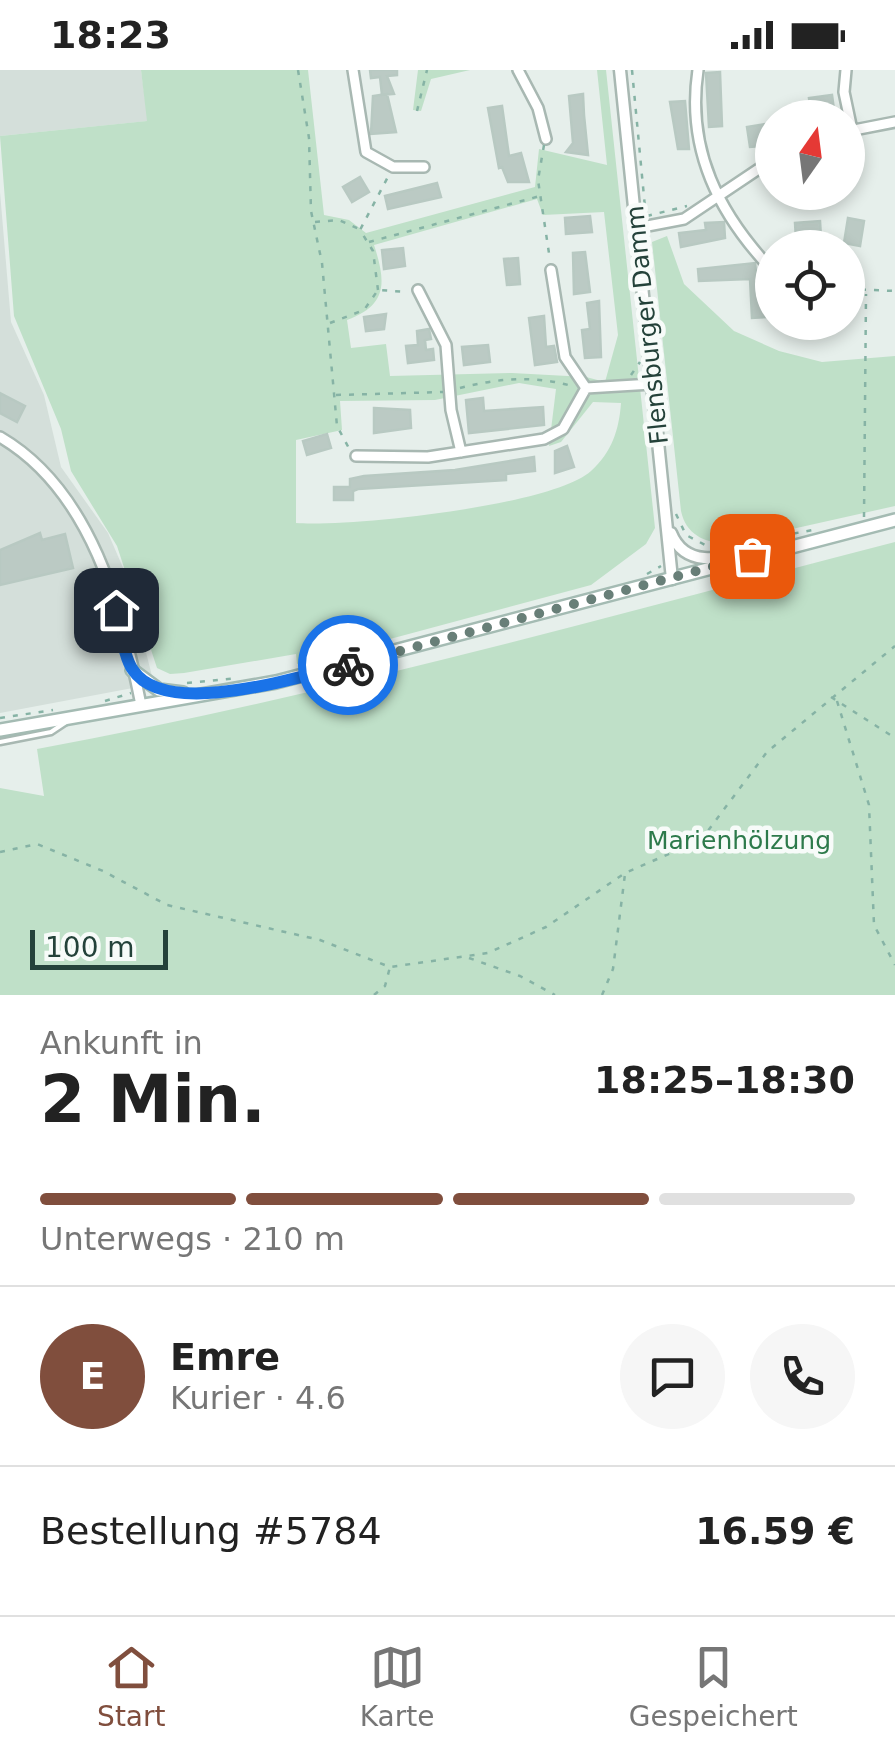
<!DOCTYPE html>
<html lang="de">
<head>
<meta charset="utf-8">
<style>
  body { margin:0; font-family:"DejaVu Sans",sans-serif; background:#f6f6f6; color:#222; height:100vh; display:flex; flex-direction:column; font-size:38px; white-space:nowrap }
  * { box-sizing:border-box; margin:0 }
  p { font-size:32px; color:#767676 }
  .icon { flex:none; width:55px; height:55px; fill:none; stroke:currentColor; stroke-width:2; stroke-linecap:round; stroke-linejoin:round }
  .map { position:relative; height:925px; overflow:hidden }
  .panel { display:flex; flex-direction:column; background:#fff; flex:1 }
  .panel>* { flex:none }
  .needle { width:65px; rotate:14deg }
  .controls { position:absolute; left:755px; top:30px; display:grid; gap:20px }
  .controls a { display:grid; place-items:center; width:110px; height:110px; border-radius:50%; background:#fff; box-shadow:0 5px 15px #0003; font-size:50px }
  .scale { position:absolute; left:30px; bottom:25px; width:138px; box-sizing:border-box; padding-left:10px; border:5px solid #24423a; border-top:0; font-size:28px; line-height:35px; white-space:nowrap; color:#24423a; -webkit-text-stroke:8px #f7fbf9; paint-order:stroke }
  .pin { position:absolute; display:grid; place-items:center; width:85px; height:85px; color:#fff; margin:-42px; border-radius:20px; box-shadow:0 5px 15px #0006 }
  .courier { position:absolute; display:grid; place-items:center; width:100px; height:100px; margin:-50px; border:8px solid #1a73e8; border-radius:50%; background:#fff; color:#222; box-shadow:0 2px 12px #0007 }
  .headline em { font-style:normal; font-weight:700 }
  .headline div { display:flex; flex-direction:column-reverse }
  .headline { display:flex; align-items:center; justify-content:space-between; height:170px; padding:0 40px }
  h1 { font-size:65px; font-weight:700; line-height:75px }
  .bar { display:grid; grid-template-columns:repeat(4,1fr); gap:15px 10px; align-content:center; height:120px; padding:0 40px }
  .bar i { height:12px; border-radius:8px; background:#e0e0e0 }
  .bar .current { background:#804e3d }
  .bar p { grid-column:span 4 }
  .line { display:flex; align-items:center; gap:25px; padding:0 40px; border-top:2px solid #e0e0e0 }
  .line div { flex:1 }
  .round { display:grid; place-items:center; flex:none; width:105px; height:105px; border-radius:52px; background:#f6f6f6 }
  .status { display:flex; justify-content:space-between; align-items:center; height:70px; padding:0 50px; background:#fff; direction:ltr }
  .status svg { height:28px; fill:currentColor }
  .menu { display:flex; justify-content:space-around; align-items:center; height:140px; border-top:2px solid #e0e0e0; background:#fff; font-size:28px; color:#767676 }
  .menu a { display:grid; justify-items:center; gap:5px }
  .menu .current { color:#804e3d }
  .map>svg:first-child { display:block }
</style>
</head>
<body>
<div class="status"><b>18:23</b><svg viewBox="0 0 49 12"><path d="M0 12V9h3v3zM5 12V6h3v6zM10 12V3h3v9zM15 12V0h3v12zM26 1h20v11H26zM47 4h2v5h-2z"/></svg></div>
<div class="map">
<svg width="895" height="925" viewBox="0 0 895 925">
  <rect width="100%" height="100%" fill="#e6efeb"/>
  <path fill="#d4dfda" d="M 0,0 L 141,0 L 148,51 L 0,66 Z
    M 0,122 L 11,252 L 44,325 L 61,397 L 108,463 L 127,507 L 154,614 L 0,643 Z"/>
  <path fill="#bfe0c8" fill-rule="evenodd" d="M 141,0 L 308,0 L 324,145 L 349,150 L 366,163 L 535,117 L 539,79 L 607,95 L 597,0 L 606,0 L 655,458 L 646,474 L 591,515 L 297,594 L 296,584 L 184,603 L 170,604 L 157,598 L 117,476 L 71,401 L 61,359 L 14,246 L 0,66 L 147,51 ZM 537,129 L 543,145 L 604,142 L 618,265 L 605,312 L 586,307 L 512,303 L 390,306 L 386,274 L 351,278 L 347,250 C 388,235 386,212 374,175 ZM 519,313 L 556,319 L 549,376 L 561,372 L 593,332 L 621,333 C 619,360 612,382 591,401 C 553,436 350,457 296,453 L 296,370 L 342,360 L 340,331 L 435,330 Z
    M 418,0 L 470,0 L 431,9 L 421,41 L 413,40 Z
    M 667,166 L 684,214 L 734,261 L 779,281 L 822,292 L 895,286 L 895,436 L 729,473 C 706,474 686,465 681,441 L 652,172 Z
    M 895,472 L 895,925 L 0,925 L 0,718 L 44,726 L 37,679 C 327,626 610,546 895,472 Z"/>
  <path fill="#bbcac4" stroke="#b8c9c2" stroke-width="2.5" d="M 370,0 L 397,0 L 397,5 L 387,6 L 394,24 L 382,25 L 380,7 L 371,8 Z
    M 720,2 L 722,56 L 709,57 L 706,3 Z
    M 387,24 L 396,62 L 371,64 L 373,26 Z
    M 583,24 L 584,45 L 588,85 L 566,82 L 573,73 L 569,26 Z
    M 832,25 L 834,40 L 811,44 L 809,28 Z
    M 685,31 L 689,79 L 678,79 L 670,32 Z
    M 502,36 L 509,86 L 521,83 L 529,112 L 508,112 L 502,97 L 499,98 L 488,38 Z
    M 772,53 L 772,64 L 760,65 L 761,76 L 750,77 L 747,57 Z
    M 360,107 L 369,122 L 352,132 L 343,117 Z
    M 437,113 L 441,127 L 388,139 L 385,126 Z
    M 590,146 L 592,162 L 566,164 L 565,148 Z
    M 848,148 L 864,151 L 860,176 L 844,173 Z
    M 820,151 L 821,167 L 796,169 L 795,153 Z
    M 724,152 L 725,168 L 681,177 L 679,163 L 706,160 L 705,153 Z
    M 403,178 L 405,196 L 384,199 L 382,180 Z
    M 585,182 L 590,222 L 574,224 L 573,183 Z
    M 518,188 L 520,214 L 507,215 L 504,189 Z
    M 755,193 L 758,220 L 766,220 L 767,247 L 752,248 L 750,209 L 699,211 L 698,199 Z
    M 599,231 L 601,287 L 585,288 L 582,260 L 590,259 L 587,233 Z
    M 386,244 L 384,259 L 366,261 L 364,247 Z
    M 544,246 L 546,277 L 554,276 L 557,292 L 535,295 L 529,248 Z
    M 429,259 L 431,269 L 425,270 L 426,280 L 433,279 L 434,290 L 408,293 L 406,276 L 418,275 L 417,261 Z
    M 488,275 L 490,292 L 464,295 L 462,277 Z
    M 0,323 L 25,336 L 17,352 L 0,343 Z
    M 483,328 L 484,341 L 543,337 L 544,355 L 469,363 L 466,330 Z
    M 374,338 L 410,340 L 411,358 L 374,363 Z
    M 327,364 L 331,378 L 307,385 L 303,371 Z
    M 567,376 L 574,397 L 555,403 L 555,381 Z
    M 534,387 L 535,401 L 506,404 L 506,410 L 358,419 L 353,421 L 353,430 L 334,430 L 334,417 L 350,417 L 350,409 L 364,406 L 455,400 Z
    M 40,463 L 42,470 L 65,464 L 73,498 L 0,515 L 0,480 Z"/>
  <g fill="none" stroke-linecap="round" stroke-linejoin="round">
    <defs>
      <path id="service" d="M 0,672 L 51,662 L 66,652"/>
      <path id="minor" d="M 353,0 L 366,82 L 393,97 L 424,97
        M 518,0 L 538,38 L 546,69
        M 698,0 C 686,80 719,144 772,200
        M 846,0 L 844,22 L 852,60
        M 849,61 L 895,52
        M 637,158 L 684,149 L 772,90
        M 551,200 L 565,287 L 586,318
        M 418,220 L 446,275 L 451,340 L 461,382
        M 0,367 C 91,420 122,539 141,635
        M 356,386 L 428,387 L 544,369 L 563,359 L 586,318 L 652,314"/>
      <path id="tertiary" d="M 620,0 L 672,509
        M 671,463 C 690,511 750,476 786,476"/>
      <path id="secondary" d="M 132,600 L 159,620 L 183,623
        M 0,660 L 276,612 L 895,450"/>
    </defs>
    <use href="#service" stroke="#a8b8b2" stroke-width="9"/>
    <use href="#minor" stroke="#a8b8b2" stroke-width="14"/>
    <use href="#tertiary" stroke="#a8b8b2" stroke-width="15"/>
    <use href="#secondary" stroke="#a4bbb3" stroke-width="16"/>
    <path stroke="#86b3a5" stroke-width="2.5" stroke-dasharray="5 8" stroke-linecap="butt" d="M 298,0 L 309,68 L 311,141 L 322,193 L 337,356 L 351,382
      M 632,0 L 646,148
      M 417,41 L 427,0
      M 544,75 L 538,110 L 550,190
      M 647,146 L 687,136
      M 315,152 L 339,150 L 359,159
      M 369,172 L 540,126
      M 848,219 L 895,221
      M 378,220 L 373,181 L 360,160 L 390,103
      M 330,253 L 364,240 L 378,220 L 408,222
      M 631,305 L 640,292
      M 460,318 C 498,308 537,305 575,317
      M 336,325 L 443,322
      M 676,444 L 686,465 L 711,478
      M 864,447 L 866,224
      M 768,468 L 819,459
      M 647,504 L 661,496
      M 187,613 L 238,608
      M 831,627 L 895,668
      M 105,631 L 131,623
      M 837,631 L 869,735 L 874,855 L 895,895
      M 0,648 L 53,640
      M 0,782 L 37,774 L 103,801 L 167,835 L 320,870 L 390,897 L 488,883 L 546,857 L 625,803 L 701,770 L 767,682 L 895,576
      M 469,888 L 520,906 L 555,925
      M 374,925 L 385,916 L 390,897
      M 602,925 L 613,899 L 625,804"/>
    <use href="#service" stroke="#fff" stroke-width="4"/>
    <use href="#minor" stroke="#fff" stroke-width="9"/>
    <use href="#tertiary" stroke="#fff" stroke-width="10"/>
    <use href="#secondary" stroke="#fff" stroke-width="11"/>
  </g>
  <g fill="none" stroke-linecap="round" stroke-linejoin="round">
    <path stroke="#687f78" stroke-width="10" stroke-dasharray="0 18" d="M 348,595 L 752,486"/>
    <path stroke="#1a73e8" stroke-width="12" d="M 116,540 C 121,557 123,586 133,600 C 166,650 301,606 348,595"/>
  </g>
  <g text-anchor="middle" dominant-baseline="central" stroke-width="9" stroke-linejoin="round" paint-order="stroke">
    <g font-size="25" fill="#24423a" stroke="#f7fbf9">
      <text transform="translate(647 255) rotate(-96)">Flensburger Damm</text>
    </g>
    <g font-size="25" fill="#2d7a4b" stroke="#f7fbf9">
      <text x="739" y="770">Marienhölzung</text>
    </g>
  </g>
</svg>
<div class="controls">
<a><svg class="needle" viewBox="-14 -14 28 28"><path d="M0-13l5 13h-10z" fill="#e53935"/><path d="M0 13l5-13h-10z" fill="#767676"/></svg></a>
<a><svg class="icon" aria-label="locate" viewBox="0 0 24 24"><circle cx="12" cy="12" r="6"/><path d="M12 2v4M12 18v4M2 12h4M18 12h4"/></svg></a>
</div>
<div class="scale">100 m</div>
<div class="pin" style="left:752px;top:486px;background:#ea580c"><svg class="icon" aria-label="bag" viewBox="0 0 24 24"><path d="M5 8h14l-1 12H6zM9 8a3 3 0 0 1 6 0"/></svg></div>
<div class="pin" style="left:116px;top:540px;background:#1f2937"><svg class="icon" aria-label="home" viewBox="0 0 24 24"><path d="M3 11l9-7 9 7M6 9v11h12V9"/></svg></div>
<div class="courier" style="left:348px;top:595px"><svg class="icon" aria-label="bike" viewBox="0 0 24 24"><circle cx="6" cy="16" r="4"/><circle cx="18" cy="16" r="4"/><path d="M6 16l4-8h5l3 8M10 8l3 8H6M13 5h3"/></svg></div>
</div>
<section class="panel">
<div class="headline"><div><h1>2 Min.</h1><p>Ankunft in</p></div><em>18:25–18:30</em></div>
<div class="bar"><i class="current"></i><i class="current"></i><i class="current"></i><i></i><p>Unterwegs · 210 m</p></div>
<div class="line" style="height:180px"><b class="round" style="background:#804e3d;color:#fff">E</b><div><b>Emre</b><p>Kurier · 4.6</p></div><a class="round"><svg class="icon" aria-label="chat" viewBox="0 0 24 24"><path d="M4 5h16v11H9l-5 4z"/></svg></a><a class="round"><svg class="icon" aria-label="phone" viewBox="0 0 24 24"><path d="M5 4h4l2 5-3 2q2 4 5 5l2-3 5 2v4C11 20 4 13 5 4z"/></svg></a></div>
<div class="line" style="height:130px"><div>Bestellung #5784</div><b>16.59 €</b></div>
</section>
<nav class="menu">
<a class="current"><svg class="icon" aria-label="home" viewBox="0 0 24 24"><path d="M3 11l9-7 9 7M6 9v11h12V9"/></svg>Start</a>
<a><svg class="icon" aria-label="map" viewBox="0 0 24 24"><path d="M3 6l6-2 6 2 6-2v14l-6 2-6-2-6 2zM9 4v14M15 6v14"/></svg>Karte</a>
<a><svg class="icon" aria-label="saved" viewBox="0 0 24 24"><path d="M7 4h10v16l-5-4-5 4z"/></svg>Gespeichert</a>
</nav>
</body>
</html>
